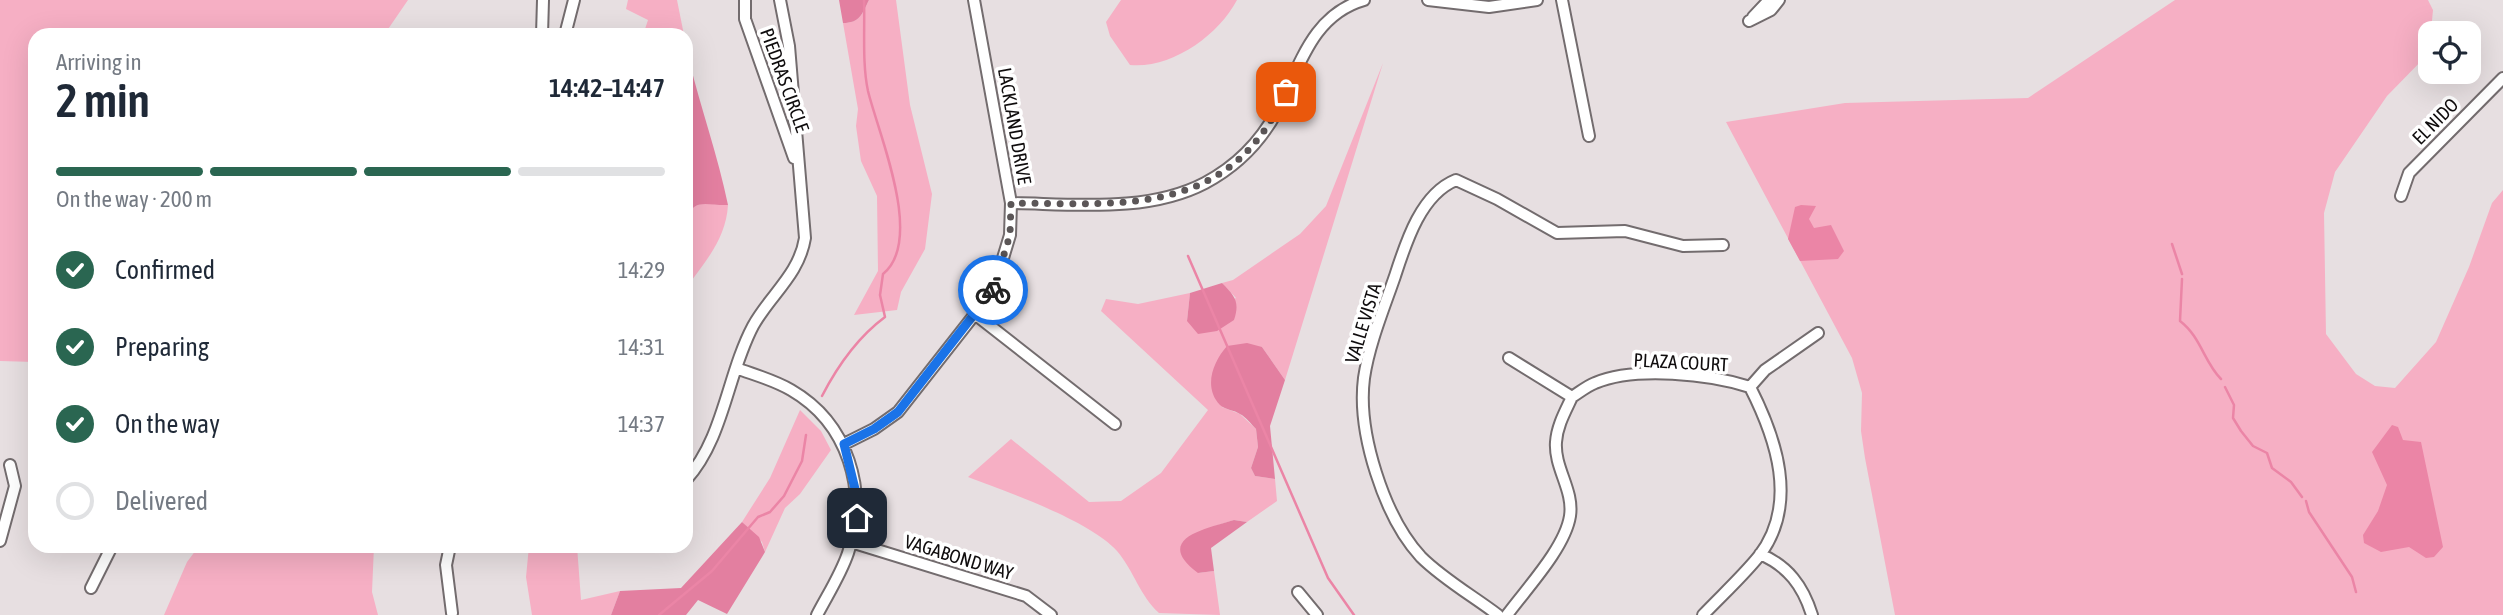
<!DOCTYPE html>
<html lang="en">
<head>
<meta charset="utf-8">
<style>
  body { margin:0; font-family:"Asap Condensed",sans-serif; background:#f6f6f7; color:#1f2937; height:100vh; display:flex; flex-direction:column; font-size:26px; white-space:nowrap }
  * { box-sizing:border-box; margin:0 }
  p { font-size:23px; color:#747a83 }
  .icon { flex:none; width:38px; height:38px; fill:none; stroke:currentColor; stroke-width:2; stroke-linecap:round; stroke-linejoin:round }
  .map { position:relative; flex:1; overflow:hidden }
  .sheet { position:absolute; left:28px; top:28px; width:665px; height:525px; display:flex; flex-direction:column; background:#fff; border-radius:21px; box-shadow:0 7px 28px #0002 }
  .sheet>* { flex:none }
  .tools { position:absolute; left:2418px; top:21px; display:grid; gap:14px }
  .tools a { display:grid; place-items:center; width:63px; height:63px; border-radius:14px; background:#fff; box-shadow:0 7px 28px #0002; font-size:35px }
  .pin { position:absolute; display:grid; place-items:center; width:60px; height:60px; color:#fff; margin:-30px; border-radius:14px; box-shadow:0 4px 10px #0006 }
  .courier { position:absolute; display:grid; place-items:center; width:70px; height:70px; margin:-35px; border:5px solid #1a73e8; border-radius:50%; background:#fff; color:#222; box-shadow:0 2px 9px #0007 }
  .summary em { font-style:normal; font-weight:600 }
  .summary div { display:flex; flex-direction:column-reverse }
  .summary { display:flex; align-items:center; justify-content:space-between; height:119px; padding:0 28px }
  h1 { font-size:46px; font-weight:600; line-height:52px }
  .bar { display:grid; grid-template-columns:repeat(4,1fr); gap:10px 7px; align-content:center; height:84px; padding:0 28px }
  .bar i { height:9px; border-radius:5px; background:#e0e1e3 }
  .bar .on { background:#2a6651 }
  .bar p { grid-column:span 4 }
  ol { padding:0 28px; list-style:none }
  li { display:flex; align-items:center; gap:21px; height:77px }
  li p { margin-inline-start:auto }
  li .icon { padding:7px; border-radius:50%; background:#2a6651; color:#fff; stroke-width:4 }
  li:last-child { color:#747a83 }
  li i { width:38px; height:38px; border:4px solid #e0e1e3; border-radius:50% }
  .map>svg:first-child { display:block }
</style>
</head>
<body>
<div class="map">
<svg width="2503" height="615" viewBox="0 0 2503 615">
  <rect width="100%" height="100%" fill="#e7dfe1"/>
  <path fill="#f6afc4" d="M 0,0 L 408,0 L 384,35 L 35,35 L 35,362 L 0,361 Z
    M 628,0 L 677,0 L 684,35 L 643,35 L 648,20 L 626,9 Z
    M 869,0 L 896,0 L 910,105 L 932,194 L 925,249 L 901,292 L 897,310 L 854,315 L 878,271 L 877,196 L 861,161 L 856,126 L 858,109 L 843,23 C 860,23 862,14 869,0 Z
    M 1121,0 L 1237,0 C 1218,36 1171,69 1130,65 L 1110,36 L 1106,22 Z
    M 2175,0 L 2428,0 L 2433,10 L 2429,53 L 2387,96 L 2335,172 L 2324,213 L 2326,334 L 2356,374 L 2375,386 L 2395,388 L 2436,342 L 2469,267 L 2492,203 L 2503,190 L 2503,615 L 1895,615 L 1865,458 L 1861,431 L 1862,393 L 1852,358 L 1726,122 L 1845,103 L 2028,98 Z
    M 1383,63 L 1285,380 L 1262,347 L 1222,407 L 1240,414 L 1256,429 L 1258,447 L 1251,468 L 1255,476 L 1275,479 L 1277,501 L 1247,522 L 1234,520 L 1215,526 L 1198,573 L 1214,571 L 1220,615 L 1159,613 C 1140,596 1134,571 1117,551 C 1089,520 1007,492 968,477 L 1011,439 L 1089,502 L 1121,501 L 1161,473 L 1208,410 L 1101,311 L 1106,299 L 1138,304 L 1190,293 L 1187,321 L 1236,298 L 1222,283 L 1233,280 L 1300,234 L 1326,206 Z
    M 697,203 L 728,205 C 726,239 705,262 686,288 C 686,268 679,215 697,203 Z
    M 800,410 L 821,431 L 831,450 L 800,494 L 785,508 L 765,552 L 762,542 L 742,522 L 770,478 Z
    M 199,546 L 374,546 L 372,592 L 378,615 L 164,615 L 187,562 Z
    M 529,546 L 577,546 L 581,600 L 620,591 L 611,615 L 532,615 L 526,577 Z"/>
  <path fill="#e37fa0" d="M 839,0 L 869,0 C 862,14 860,23 843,23 Z
    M 686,60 L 689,60 C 701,109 718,156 728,205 C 708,206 695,197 686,218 Z
    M 1222,283 C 1235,296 1240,302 1234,320 L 1217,331 L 1198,334 L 1187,321 L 1190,293 Z
    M 1247,343 L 1262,347 L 1285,380 L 1270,426 L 1275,479 L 1255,476 L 1251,468 L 1258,447 L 1256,429 C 1251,424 1246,417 1240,414 C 1234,410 1226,410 1220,405 C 1203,387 1213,362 1227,346 Z
    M 1234,520 L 1247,522 L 1211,548 L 1214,571 L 1198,573 C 1151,538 1209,528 1234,520 Z
    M 742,522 L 759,537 L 765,552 L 727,614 L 698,600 L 686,615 L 611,615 L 620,591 L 681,588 Z"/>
  <path fill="#eb85a6" d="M 1801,205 L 1816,206 L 1809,219 L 1814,228 L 1831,225 L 1844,251 L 1838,259 L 1800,261 L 1788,239 L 1795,207 Z
    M 2392,425 L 2398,427 L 2403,440 L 2421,442 L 2443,547 L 2434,557 L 2426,558 L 2409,547 L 2381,552 L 2364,543 L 2363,535 L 2378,511 L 2387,485 L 2372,452 Z"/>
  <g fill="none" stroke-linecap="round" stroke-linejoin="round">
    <path stroke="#eb85a6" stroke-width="2.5" d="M 2172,244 L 2182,274
      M 1188,256 L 1328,578 L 1354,615
      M 2182,279 L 2180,321 C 2201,337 2204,362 2221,379
      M 2225,387 L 2234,405 L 2233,418 L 2241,431 L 2253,446 L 2267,453 L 2272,468 L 2291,482 L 2302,497
      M 822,396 C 837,367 858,337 885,317 L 880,295 L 883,274 C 925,240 878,133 868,91 C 862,63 865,29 864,0
      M 2306,501 L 2309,512 L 2352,577 L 2356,592
      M 659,615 L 712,571 L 758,517 L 770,512 L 784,496 L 802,461 L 806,435"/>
    <defs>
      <path id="street" d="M 745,0 L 745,19 L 794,158
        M 1428,0 L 1489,7 L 1537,0
        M 1562,0 L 1589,136
        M 1753,17 L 1769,0
        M 1749,21 L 1771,10 L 1779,0
        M 542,35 L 543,0
        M 565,35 L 574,0
        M 2401,196 L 2409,173 L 2503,78
        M 1011,203 C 1074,204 1148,213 1205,183 C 1235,167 1260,142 1276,113 C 1299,69 1311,15 1364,0
        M 976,315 L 1115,424
        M 736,368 C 755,375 774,380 791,390 C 848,423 869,491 848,553 C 841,574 828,594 817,615
        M 1750,387 L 1765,370 L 1818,333
        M 1572,397 C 1580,392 1587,386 1595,383 C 1635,366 1710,374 1750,387
        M 844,444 L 874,429 L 898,412 L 993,291 L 1010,235 L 1011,203 L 974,0
        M 686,480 C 724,438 727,375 753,326 C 770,295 799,275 805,238 L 789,46 L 780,0
        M 0,541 L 15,486 L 10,465
        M 851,542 L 1026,596 L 1051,615
        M 450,546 L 446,565 L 452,613
        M 1760,554 C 1788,566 1803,586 1812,615
        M 91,588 L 112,546
        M 1298,592 L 1317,615
        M 1498,615 C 1473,596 1443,579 1421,557 C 1384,517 1357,432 1364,378 C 1369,344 1384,308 1395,276 C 1406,242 1421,194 1456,180 L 1497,199 L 1557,233 L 1625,231 L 1683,246 L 1723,245
        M 1507,615 C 1526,589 1565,548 1570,516 C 1574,490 1554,468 1556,442 C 1557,426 1565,412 1572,397 L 1509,358
        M 1703,615 C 1721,596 1742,577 1759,556 C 1799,504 1776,438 1750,387"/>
    </defs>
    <use href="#street" stroke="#736c6e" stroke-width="14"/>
    <use href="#street" stroke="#fff" stroke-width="10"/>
  </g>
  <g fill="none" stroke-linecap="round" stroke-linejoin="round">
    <path stroke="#5b5657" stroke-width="7" stroke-dasharray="0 12.6" d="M 993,290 L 1010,235 L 1011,203 C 1128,204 1230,216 1286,92"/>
    <path stroke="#1a73e8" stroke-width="9" d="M 857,518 L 856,493 L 844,444 L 874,429 L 898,412 L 993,290"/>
  </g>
  <g text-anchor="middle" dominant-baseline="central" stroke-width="7" stroke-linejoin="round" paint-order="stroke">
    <g font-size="19" fill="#0f0c0d" stroke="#fff">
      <text transform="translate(785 80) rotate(70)">PIEDRAS CIRCLE</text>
      <text transform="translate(2435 121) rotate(-45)">EL NIDO</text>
      <text transform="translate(1015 126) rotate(80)">LACKLAND DRIVE</text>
      <text transform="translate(1363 323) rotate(-73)">VALLE VISTA</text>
      <text transform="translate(1681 362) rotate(3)">PLAZA COURT</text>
      <text transform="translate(959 557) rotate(17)">VAGABOND WAY</text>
    </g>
  </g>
</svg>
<div class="tools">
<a><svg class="icon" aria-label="locate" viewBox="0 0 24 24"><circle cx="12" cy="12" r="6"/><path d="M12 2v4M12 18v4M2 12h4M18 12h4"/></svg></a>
</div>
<div class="pin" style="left:1286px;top:92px;background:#ea580c"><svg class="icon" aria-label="bag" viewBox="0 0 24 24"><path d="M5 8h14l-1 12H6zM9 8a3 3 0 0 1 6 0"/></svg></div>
<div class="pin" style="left:857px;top:518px;background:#1f2937"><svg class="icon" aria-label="home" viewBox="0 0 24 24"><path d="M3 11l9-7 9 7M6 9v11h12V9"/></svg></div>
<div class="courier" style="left:993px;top:290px"><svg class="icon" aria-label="bike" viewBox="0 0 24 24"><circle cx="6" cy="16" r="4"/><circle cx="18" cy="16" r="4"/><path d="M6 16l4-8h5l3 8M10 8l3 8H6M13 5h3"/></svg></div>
<section class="sheet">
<div class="summary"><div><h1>2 min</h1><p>Arriving in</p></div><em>14:42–14:47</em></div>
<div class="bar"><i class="on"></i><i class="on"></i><i class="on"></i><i></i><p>On the way · 200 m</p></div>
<ol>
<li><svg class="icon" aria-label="check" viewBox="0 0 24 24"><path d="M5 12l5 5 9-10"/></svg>Confirmed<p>14:29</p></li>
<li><svg class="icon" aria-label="check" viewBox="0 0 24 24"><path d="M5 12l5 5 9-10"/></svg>Preparing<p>14:31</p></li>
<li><svg class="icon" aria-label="check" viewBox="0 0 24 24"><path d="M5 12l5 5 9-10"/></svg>On the way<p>14:37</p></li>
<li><i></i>Delivered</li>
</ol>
</section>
</div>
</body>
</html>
